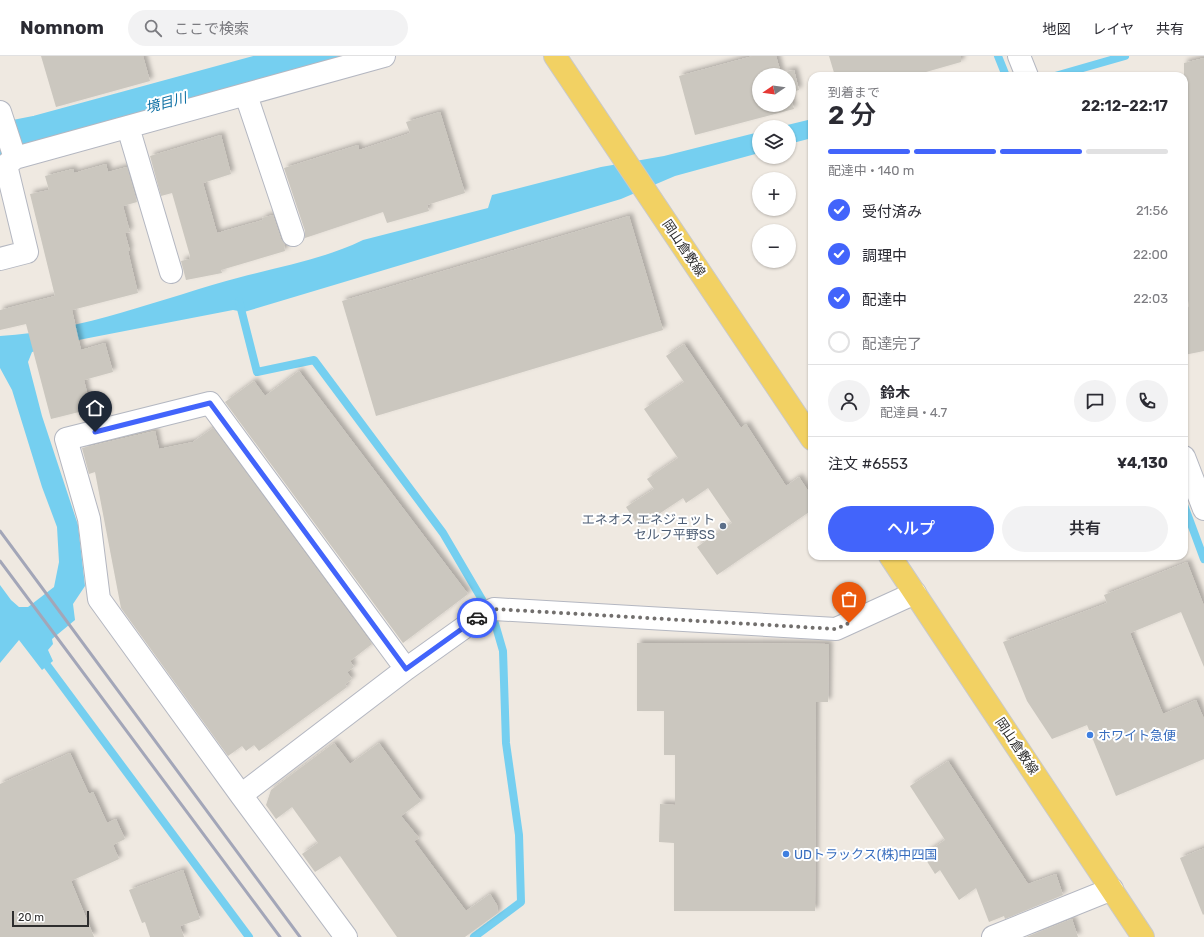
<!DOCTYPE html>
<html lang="ja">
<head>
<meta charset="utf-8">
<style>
  body { margin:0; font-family:Rubik,"Noto Sans JP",sans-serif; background:#f2f2f3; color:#2b2b33; height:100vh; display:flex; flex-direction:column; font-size:15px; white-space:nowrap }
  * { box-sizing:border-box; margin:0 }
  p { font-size:13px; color:#7c7c81 }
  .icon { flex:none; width:22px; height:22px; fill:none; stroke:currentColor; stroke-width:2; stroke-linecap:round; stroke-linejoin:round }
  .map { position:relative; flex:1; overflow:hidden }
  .sheet { position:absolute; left:808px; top:16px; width:380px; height:488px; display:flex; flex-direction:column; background:#fff; border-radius:12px; box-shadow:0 1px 3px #0004 }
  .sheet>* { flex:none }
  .needle { width:26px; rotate:257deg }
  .fabs { position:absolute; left:752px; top:12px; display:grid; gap:8px }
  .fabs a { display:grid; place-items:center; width:44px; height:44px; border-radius:50%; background:#fff; box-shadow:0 1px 3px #0004; font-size:20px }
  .scale { position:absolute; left:12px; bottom:10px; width:77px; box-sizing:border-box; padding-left:4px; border:2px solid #2e2e2e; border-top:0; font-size:11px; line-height:14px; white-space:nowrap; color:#2e2e2e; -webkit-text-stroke:3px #fff; paint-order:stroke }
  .pin { position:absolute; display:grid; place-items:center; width:34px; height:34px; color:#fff; margin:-41px -17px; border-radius:50% 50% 50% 0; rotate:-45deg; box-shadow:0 0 4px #0007 }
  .pin .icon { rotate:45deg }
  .courier { position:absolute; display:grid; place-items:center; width:40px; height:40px; margin:-20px; border:3px solid #4264fb; border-radius:50%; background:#fff; color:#222; box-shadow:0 1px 5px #0007 }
  .headline em { font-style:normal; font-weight:600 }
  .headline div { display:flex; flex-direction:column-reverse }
  .headline { display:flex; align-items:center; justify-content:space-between; height:68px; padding:0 20px }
  h1 { font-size:26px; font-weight:600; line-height:30px }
  .bar { display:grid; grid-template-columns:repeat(4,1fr); gap:6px 4px; align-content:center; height:48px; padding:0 20px }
  .bar i { height:5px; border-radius:3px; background:#e1e1e2 }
  .bar .on { background:#4264fb }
  .bar p { grid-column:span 4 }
  .line { display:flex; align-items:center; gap:10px; padding:0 20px; border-top:1px solid #e1e1e2 }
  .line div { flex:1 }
  .round { display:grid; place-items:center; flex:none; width:42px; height:42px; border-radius:21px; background:#f2f2f3 }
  ol { padding:0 20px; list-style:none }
  li { display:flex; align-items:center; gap:12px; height:44px }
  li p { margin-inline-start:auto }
  li .icon { padding:4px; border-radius:50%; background:#4264fb; color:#fff; stroke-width:4 }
  li:last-child { color:#7c7c81 }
  li i { width:22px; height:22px; border:2px solid #e1e1e2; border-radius:50% }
  .button { display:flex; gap:8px; margin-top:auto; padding:8px 20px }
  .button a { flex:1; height:46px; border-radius:24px; background:#4264fb; color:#fff; font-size:16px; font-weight:600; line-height:46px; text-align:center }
  .button a+a { background:#f2f2f3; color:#2b2b33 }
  header { display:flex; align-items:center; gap:24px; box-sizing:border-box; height:56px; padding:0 20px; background:#fff; border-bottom:1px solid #e1e1e2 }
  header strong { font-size:19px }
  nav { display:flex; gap:22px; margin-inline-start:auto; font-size:14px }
  .search { width:280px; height:36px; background:#f2f2f3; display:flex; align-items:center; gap:10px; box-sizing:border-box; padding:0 14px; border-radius:22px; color:#7c7c81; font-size:15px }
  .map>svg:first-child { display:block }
</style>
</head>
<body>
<header>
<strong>Nomnom</strong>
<div class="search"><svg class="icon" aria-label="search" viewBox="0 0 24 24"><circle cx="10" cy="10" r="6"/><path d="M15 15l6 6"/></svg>ここで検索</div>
<nav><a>地図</a><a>レイヤ</a><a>共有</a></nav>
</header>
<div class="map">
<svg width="1204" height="881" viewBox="0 0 1204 881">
  <defs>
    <filter id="shadow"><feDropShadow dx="3.5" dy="-3.5" stdDeviation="2" flood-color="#0004"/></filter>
  </defs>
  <rect width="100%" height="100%" fill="#efe9e1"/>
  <path fill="#75cff0" d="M 812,63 L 812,82 L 789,88 L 789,71 L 779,71 Z
    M 759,76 L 759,97 L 675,120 L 621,143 L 244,256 L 233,254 L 63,287 L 32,296 L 28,306 L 42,360 L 78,469 L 85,530 L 73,548 L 75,564 L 52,583 L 53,588 L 48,594 L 53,605 L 42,614 L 19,584 L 0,607 L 0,529 L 11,544 L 19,551 L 28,551 L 54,531 L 59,506 L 57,471 L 42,431 L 12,334 L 0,312 L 0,280 C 83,275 162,242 241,221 C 283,210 324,203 363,184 L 488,152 L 492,139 L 601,111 L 664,100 Z"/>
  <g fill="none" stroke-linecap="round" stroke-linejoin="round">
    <path stroke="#75cff0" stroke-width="8" d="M 287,0 L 290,14
      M 998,0 L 1006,20
      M 1055,20 L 1125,0
      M 239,245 L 257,316 L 314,304 L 443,477 L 494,564 L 503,595 L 506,687 L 519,779 L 521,846 L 474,881
      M 1184,449 L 1204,503
      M 41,601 L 249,881"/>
    <path stroke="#75cff0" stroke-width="46" d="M 0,90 L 40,82 L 282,16 L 331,0"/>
  </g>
  <path fill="#cbc7bf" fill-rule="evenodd" filter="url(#shadow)" d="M 41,0 L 143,0 L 150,25 L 56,51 Z
    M 753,0 L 776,0 L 781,17 L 794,14 L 799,34 L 789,37 L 794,53 L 695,79 L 679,20 ZM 759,19 L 789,19 L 789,49 L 759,49 Z
    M 829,0 L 961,0 L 961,6 L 912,20 L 835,20 Z
    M 1204,2 L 1204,295 L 1184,299 L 1184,252 L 1189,251 L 1184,220 L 1184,7 Z
    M 440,56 L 465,137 L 427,149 L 429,155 L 387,167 L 383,156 L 305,182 L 305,175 L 284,112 L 358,89 L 359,94 L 410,77 L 406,66 Z
    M 221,79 L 231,118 L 203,127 L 217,177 L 263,164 L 262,162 L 273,159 L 281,183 L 285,189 L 284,189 L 285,195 L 221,214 L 222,217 L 186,224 L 181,205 L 189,203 L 190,200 L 172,137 L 161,140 L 150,100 Z
    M 106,108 L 108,116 L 127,111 L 137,146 L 123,150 L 130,176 L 125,177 L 130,195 L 128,195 L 138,237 L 72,254 L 81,294 L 105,287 L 113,316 L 84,324 L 91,353 L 51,363 L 26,268 L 0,274 L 0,254 L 55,240 L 30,138 L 49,134 L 45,120 L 73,113 L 74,117 Z
    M 629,160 L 663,274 L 376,360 L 342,245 Z
    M 684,288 L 741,372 L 746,368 L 786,430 L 799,421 L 812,441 L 812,454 L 717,519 L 697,491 L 732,467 L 708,432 L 686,447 L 683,442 L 639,471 L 626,451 L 654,433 L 647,423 L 678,402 L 644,353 L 684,326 L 666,300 Z
    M 299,315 L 468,538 L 403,587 L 225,346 L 254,325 L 265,340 Z
    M 213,372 L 372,588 L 350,605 L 354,611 L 347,616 L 352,623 L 345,628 L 347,631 L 259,695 L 254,689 L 246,695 L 242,690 L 228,700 L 121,552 L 95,416 L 89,418 L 82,392 L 155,375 L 159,393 L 193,386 Z
    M 1187,506 L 1204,550 L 1204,611 L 1181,556 L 1130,577 L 1163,658 L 1196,644 L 1204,663 L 1204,703 L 1116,740 L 1087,669 L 1052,683 L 1027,645 L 1003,586 L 1107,547 L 1104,539 Z
    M 637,587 L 829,588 L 828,646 L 816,646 L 815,855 L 674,855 L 674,787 L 659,786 L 660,748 L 675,749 L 675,699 L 664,699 L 664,655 L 637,655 Z
    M 334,687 L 350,708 L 379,687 L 421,745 L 401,760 L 419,782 L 414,785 L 466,855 L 490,838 L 497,849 L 498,857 L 465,881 L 397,881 L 340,800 L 315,816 L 302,798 L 318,787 L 292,751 L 276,763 L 266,749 L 271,734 Z
    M 70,697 L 89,738 L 93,736 L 107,767 L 116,763 L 125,783 L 113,789 L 119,803 L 71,825 L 94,881 L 0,881 L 0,728 Z
    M 948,705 L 1028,828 L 1056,818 L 1063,839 L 1005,863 L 1004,860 L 989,866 L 976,832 L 959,844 L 940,814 L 935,818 L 923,799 L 945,784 L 910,730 Z
    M 1204,792 L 1204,858 L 1203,859 L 1180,802 Z
    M 183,814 L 200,863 L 180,870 L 184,881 L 150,881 L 145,866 L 142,867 L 129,834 Z
    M 1072,863 L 1078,881 L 1026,881 Z"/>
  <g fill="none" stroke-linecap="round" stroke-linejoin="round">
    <defs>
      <path id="minor" d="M 1019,0 L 1027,20
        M 246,39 L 293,179
        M 0,56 L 15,102 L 384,0
        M 128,71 L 171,216
        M 0,203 L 27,196 L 6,109 L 15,102
        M 1184,401 L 1204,453
        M 241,739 L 406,613 L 483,558 L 494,553 L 836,573 L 915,537
        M 346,881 L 241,739 L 99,543 L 89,463 L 66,383 L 210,347 L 406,613
        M 993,881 L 1112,833"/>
      <path id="major" d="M 555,0 L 812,383
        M 890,500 L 1143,881"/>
    </defs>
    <use href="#minor" stroke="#b4b7c1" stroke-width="24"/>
    <use href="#major" stroke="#c9c9c9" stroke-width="24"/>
    <use href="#minor" stroke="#fff" stroke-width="22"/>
    <use href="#major" stroke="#f2d163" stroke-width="22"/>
    <path stroke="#a3a6b8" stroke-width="3" d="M 0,475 L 300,881
      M 0,505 L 280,881"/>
  </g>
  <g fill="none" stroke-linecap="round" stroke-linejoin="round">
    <path stroke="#726f6d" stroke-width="4" stroke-dasharray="0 7.2" d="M 477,562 L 494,553 L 836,573 L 849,567"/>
    <path stroke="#4264fb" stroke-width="5" d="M 95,376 L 210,347 L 406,613 L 477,562"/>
  </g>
  <circle fill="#5c6f8a" stroke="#fff" stroke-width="1.5" cx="723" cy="470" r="4"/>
  <g fill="#3f7fe0" stroke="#fff" stroke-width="1.5">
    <circle cx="1090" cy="679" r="4"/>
    <circle cx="786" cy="798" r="4"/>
  </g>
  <g text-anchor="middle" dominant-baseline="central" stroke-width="4" stroke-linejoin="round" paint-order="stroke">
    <g font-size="13" fill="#2e2e2e" stroke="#fff">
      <text transform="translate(684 192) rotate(56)">岡山倉敷線</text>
      <text transform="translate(1017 690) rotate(56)">岡山倉敷線</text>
    </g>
    <g font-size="13" fill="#4e5e75" stroke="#fff" text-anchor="end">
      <text x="715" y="463">エネオス エネジェット<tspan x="715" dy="15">セルフ平野SS</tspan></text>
    </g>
    <g font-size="13" fill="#366cbe" stroke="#fff" text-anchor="start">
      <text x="1098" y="679">ホワイト急便</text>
      <text x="794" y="798">UDトラックス(株)中四国</text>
    </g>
    <g font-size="14" font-style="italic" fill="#0d6fa3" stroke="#fff">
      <text transform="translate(166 47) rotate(-15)">境目川</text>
    </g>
  </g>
</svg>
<div class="fabs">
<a><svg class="needle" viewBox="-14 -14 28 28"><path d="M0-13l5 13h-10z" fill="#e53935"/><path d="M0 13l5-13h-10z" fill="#7c7c81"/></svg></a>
<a><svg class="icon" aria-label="layers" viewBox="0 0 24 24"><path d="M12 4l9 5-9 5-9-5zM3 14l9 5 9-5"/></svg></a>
<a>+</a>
<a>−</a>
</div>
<div class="scale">20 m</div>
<div class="pin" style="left:849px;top:567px;background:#ea580c"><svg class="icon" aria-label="bag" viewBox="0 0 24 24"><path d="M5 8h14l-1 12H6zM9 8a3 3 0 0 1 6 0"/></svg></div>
<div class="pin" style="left:95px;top:376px;background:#1f2937"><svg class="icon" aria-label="home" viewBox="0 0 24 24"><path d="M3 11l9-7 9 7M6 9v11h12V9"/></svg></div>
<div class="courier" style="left:477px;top:562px"><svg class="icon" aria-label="car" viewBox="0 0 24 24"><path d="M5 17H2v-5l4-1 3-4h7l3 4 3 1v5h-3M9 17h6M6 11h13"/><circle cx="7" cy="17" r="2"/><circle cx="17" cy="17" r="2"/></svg></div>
<section class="sheet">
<div class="headline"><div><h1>2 分</h1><p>到着まで</p></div><em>22:12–22:17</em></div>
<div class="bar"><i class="on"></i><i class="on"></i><i class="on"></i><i></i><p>配達中 · 140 m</p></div>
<ol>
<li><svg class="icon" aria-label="check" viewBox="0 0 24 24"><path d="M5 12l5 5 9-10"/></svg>受付済み<p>21:56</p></li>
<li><svg class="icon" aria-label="check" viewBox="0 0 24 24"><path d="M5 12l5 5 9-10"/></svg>調理中<p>22:00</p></li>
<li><svg class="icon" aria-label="check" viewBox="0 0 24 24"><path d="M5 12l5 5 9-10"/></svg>配達中<p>22:03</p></li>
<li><i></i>配達完了</li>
</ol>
<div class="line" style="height:72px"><a class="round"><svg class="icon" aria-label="person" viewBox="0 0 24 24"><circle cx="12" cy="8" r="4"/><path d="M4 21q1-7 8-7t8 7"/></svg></a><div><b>鈴木</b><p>配達員 · 4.7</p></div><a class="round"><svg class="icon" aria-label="chat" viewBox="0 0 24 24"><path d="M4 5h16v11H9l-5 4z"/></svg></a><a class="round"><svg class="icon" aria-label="phone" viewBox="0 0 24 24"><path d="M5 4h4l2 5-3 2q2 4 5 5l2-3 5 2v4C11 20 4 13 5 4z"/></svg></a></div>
<div class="line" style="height:52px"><div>注文 #6553</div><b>¥4,130</b></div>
<div class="button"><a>ヘルプ</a><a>共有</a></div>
</section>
</div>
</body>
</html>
